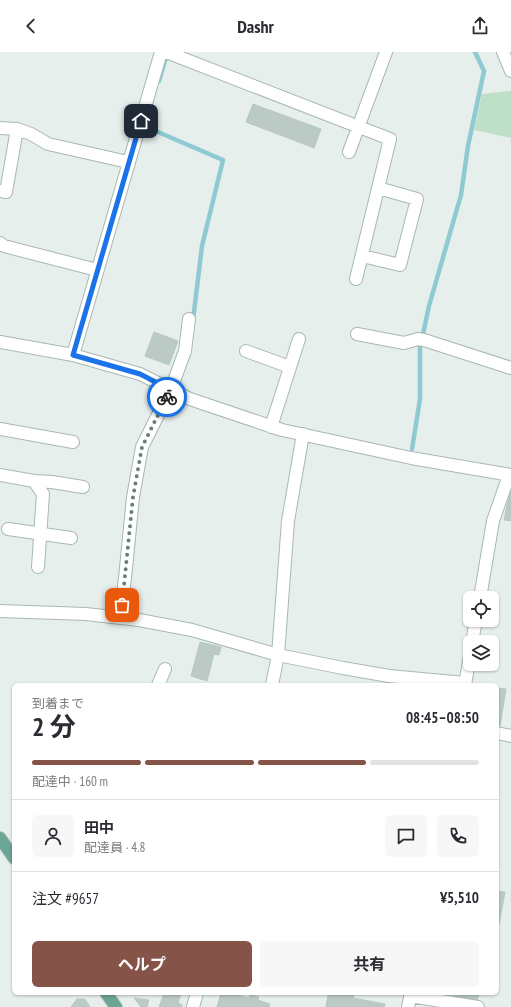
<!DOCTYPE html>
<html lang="ja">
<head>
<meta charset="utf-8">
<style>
  body { margin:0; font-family:"PT Sans Narrow","Noto Sans JP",sans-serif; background:#f7f7f7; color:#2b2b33; height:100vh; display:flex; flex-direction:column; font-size:15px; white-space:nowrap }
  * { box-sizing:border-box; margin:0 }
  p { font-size:13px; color:#7c7c81 }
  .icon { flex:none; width:22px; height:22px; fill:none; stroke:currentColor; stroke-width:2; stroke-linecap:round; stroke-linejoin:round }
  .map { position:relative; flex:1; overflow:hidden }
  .drawer { position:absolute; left:12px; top:631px; width:487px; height:312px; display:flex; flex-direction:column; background:#fff; border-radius:6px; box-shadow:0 1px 3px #0004 }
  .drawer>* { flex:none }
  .fabs { position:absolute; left:463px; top:539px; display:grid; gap:8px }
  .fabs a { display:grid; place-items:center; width:36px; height:36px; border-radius:6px; background:#fff; box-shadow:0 1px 3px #0004; font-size:20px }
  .pin { position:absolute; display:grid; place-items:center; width:34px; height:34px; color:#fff; margin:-17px; border-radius:8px; box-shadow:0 2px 6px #0006 }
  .courier { position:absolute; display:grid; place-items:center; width:40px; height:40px; margin:-20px; border:3px solid #1a73e8; border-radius:50%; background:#fff; color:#222; box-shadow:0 1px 5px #0007 }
  .overview em { font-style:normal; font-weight:700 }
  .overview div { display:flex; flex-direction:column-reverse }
  .overview { display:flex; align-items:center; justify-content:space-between; height:68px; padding:0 20px }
  h1 { font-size:26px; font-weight:700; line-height:30px }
  .bar { display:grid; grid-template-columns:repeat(4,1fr); gap:6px 4px; align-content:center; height:48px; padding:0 20px }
  .bar i { height:5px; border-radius:3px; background:#e1e1e2 }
  .bar .active { background:#855347 }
  .bar p { grid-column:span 4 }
  .line { display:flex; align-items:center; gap:10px; padding:0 20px; border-top:1px solid #e1e1e2 }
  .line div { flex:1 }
  .round { display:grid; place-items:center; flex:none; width:42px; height:42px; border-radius:6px; background:#f7f7f7 }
  .button { display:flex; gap:8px; margin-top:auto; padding:8px 20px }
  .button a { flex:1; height:46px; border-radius:6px; background:#855347; color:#fff; font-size:16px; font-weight:700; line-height:46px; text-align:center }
  .button a+a { background:#f7f7f7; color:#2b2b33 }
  header { display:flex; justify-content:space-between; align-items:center; height:52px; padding:0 20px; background:#fff; font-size:18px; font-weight:700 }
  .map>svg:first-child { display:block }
</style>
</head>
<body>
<header><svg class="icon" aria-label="back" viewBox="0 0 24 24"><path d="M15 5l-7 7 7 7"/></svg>Dashr<svg class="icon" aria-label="share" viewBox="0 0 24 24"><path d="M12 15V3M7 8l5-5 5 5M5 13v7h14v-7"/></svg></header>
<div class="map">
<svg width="511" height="955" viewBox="0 0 511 955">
  <rect width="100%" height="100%" fill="#e6efeb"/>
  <path fill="#bfe0c8" d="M 511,39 L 511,86 L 474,78 L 482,42 Z"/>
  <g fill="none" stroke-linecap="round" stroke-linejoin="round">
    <path stroke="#8ec9d4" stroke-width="4.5" d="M 159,29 L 167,2
      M 145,70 L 144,74 L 223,108 L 202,194 L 193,268
      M 412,397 L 420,347 L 420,296 L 429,254 L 461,143 L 468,94 L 484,19 L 475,0"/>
  </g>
  <path fill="#bbcac4" stroke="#b8c9c2" d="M 253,52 L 321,77 L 314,96 L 246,70 Z
    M 154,280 L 178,289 L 169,313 L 145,304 Z
    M 510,439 L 511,439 L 511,469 L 504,468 Z
    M 200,590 L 221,595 L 219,603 L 214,602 L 207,629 L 191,624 Z
    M 497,636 L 506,637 L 500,674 L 497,674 Z
    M 497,839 L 505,840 L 499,873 L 497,873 Z
    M 164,941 L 181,942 L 178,951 L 182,953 L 182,955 L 159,955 Z
    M 221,941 L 228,941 L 249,946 L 250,943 L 259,945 L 258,948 L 270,952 L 269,955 L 217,955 Z
    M 332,941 L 354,942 L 353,946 L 385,952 L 384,955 L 326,955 L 328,943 L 332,944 Z
    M 456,941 L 479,941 L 477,950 L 455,945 Z
    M 134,946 L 149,948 L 147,955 L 141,955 Z
    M 77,947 L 85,947 L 90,955 L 71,955 Z"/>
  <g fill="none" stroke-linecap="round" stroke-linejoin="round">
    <defs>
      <path id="minor" d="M 166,0 L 390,87 L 356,227
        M 503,0 L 511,19
        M 0,76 L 17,77 L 31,82 L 48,92 L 128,110
        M 349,100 L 386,0
        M 0,139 L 6,140 L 17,77
        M 0,191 L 4,194 L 97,218
        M 362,204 L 400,213 L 417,147 L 378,136
        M 357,282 L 404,291 L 418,287 L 424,288 L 511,316
        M 0,290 L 73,303 L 140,322 L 190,347 L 282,378 L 411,406 L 511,423
        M 246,299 L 290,315
        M 73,303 L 161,0
        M 271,375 L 299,287
        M 0,377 L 73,390
        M 0,423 L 34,429 L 43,442 L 38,515
        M 34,429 L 52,430 L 83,435
        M 8,477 L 71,486
        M 480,546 L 493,469 L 509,423
        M 0,559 L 86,562 L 139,568 L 192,578 L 278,603 L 343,616 L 389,624 L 465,631
        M 120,566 L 125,526 L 133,445 L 142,395 L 171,337 L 185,299 L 189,267
        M 472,590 L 476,568
        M 158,633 L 165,617
        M 272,633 L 278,603 L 288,469 L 303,382
        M 465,633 L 470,604
        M 497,681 L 511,684
        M 410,944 L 478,955
        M 193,955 L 197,941
        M 408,955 L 411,941"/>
      <path id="major" d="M 0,786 L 14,806
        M 106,941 L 116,955"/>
    </defs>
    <use href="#minor" stroke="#a8b8b2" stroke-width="14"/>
    <use href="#major" stroke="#c2cac8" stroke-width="14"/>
    <use href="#minor" stroke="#fff" stroke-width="12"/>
    <use href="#major" stroke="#6aa596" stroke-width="12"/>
  </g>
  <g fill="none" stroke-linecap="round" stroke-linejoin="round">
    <path stroke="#687f78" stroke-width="4" stroke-dasharray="0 7.2" d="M 122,553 L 133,445 L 142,395 L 167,345"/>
    <path stroke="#1a73e8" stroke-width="5" d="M 141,69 L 73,303 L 140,322 L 171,338 L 167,345"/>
  </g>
</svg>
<div class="fabs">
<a><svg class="icon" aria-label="locate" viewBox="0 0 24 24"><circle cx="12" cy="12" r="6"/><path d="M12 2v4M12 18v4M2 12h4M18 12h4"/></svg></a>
<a><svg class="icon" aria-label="layers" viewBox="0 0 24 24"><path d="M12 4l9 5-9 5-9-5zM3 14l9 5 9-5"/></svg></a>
</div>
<div class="pin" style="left:122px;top:553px;background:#ea580c"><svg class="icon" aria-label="bag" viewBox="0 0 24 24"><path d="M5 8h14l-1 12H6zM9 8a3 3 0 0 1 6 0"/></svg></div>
<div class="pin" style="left:141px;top:69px;background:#1f2937"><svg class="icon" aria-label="home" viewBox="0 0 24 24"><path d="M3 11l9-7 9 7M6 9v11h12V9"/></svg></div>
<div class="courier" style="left:167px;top:345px"><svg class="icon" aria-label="bike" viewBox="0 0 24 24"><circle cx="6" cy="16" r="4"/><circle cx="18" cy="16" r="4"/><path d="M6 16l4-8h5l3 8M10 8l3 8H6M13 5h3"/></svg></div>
<section class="drawer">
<div class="overview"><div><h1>2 分</h1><p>到着まで</p></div><em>08:45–08:50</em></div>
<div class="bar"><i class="active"></i><i class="active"></i><i class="active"></i><i></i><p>配達中 · 160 m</p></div>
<div class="line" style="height:72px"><a class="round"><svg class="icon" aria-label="person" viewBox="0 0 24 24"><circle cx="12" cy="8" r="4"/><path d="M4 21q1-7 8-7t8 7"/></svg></a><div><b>田中</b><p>配達員 · 4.8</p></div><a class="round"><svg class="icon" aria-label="chat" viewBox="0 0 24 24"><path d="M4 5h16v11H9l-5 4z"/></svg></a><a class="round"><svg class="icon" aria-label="phone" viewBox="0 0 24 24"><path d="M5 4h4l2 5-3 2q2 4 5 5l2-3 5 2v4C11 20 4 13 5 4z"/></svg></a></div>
<div class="line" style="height:52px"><div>注文 #9657</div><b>¥5,510</b></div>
<div class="button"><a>ヘルプ</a><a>共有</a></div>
</section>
</div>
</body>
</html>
